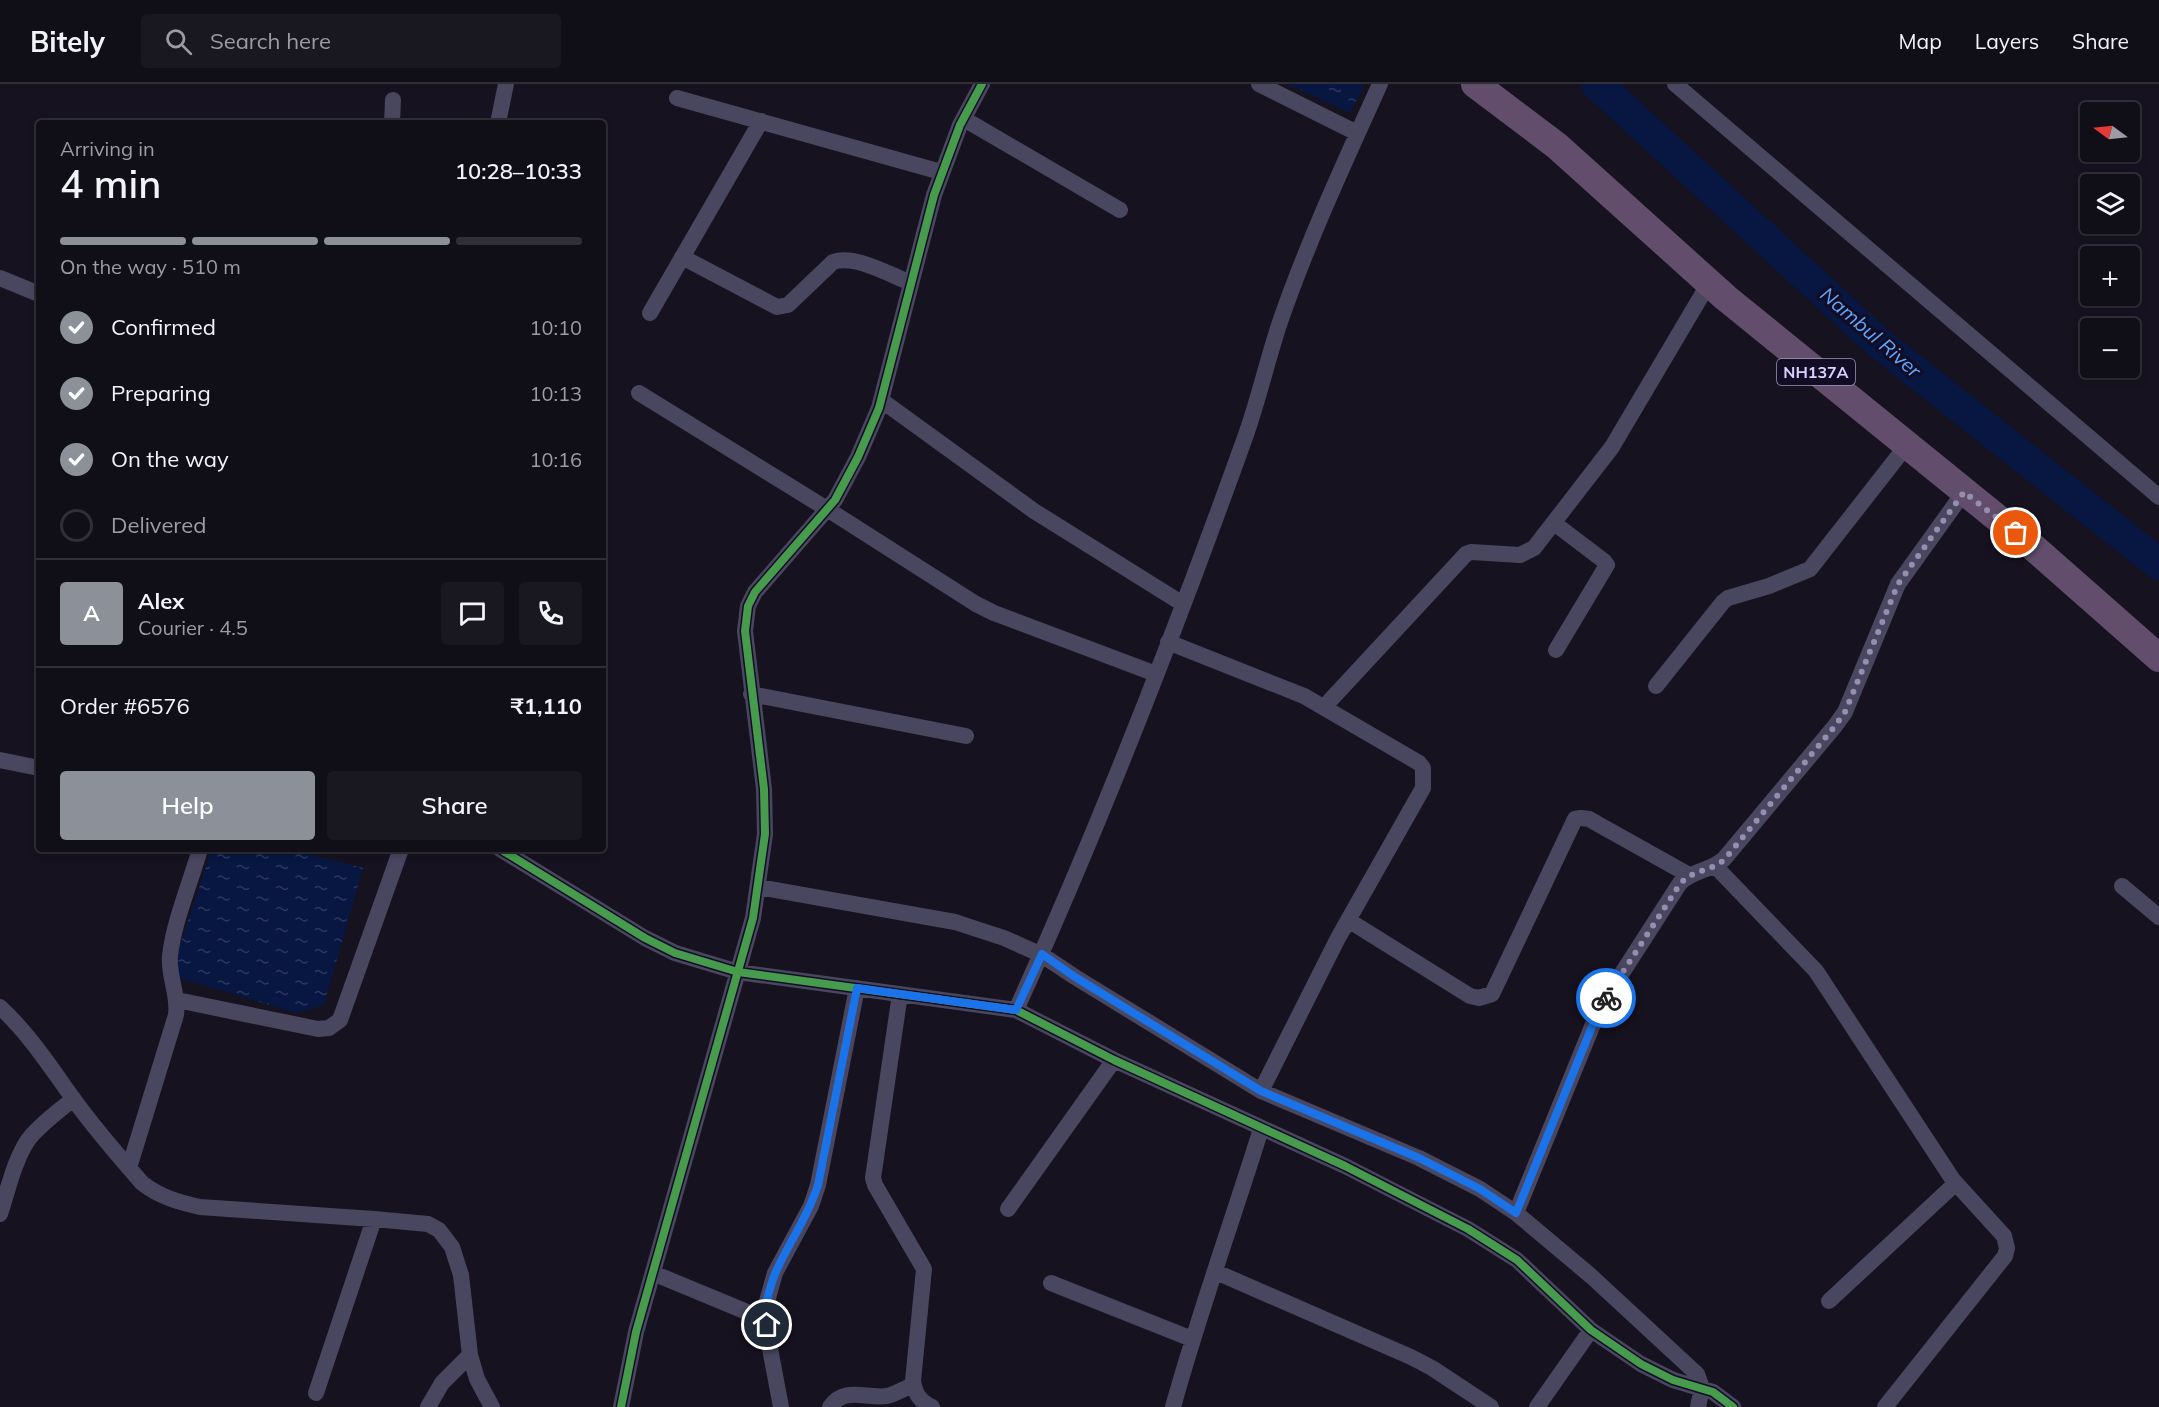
<!DOCTYPE html>
<html lang="en">
<head>
<meta charset="utf-8">
<style>
  body { margin:0; font-family:Mulish,sans-serif; background:#191720; color:#f1f3f6; height:100vh; display:flex; flex-direction:column; font-size:22px; white-space:nowrap }
  * { box-sizing:border-box; margin:0 }
  p { font-size:20px; color:#9c9ca1 }
  .icon { flex:none; width:33px; height:33px; fill:none; stroke:currentColor; stroke-width:2; stroke-linecap:round; stroke-linejoin:round }
  .map { position:relative; flex:1; overflow:hidden }
  .details { position:absolute; left:36px; top:36px; width:570px; height:732px; display:flex; flex-direction:column; background:#100e17; border-radius:6px; box-shadow:0 3px 9px #0003,0 0 0 2px #302e36 }
  .details>* { flex:none }
  .needle { width:39px; rotate:285deg }
  .fabs { position:absolute; left:2080px; top:18px; display:grid; gap:12px }
  .fabs a { display:grid; place-items:center; width:60px; height:60px; border-radius:6px; background:#100e17; box-shadow:0 3px 9px #0003,0 0 0 2px #302e36; font-size:30px }
  .pin { position:absolute; display:grid; place-items:center; width:51px; height:51px; color:#fff; margin:-26px; border:3px solid #fff; border-radius:50%; box-shadow:0 2px 6px #0007 }
  .courier { position:absolute; display:grid; place-items:center; width:60px; height:60px; margin:-30px; border:4px solid #1a73e8; border-radius:50%; background:#fff; color:#222; box-shadow:0 2px 8px #0007 }
  .overview em { font-style:normal; font-weight:600 }
  .overview div { display:flex; flex-direction:column-reverse }
  .overview { display:flex; align-items:center; justify-content:space-between; height:102px; padding:0 24px }
  h1 { font-size:39px; font-weight:600; line-height:45px }
  .bar { display:grid; grid-template-columns:repeat(4,1fr); gap:9px 6px; align-content:center; height:72px; padding:0 24px }
  .bar i { height:8px; border-radius:4px; background:#302e36 }
  .bar .selected { background:#8c9099 }
  .bar p { grid-column:span 4 }
  .line { display:flex; align-items:center; gap:15px; padding:0 24px; border-top:2px solid #302e36 }
  .line div { flex:1 }
  .round { display:grid; place-items:center; flex:none; width:63px; height:63px; border-radius:6px; background:#191720 }
  ol { padding:0 24px; list-style:none }
  li { display:flex; align-items:center; gap:18px; height:66px }
  li p { margin-inline-start:auto }
  li .icon { padding:6px; border-radius:50%; background:#8c9099; color:#fff; stroke-width:4 }
  li:last-child { color:#9c9ca1 }
  li i { width:33px; height:33px; border:3px solid #302e36; border-radius:50% }
  .cta { display:flex; gap:12px; margin-top:auto; padding:12px 24px }
  .cta a { flex:1; height:69px; border-radius:6px; background:#8c9099; color:#fff; font-size:24px; font-weight:600; line-height:69px; text-align:center }
  .cta a+a { background:#191720; color:#f1f3f6 }
  header { display:flex; align-items:center; gap:36px; box-sizing:border-box; height:84px; padding:0 30px; background:#100e17; border-bottom:2px solid #302e36 }
  header strong { font-size:28px }
  nav { display:flex; gap:33px; margin-inline-start:auto; font-size:21px }
  .search { width:420px; height:54px; background:#191720; display:flex; align-items:center; gap:15px; box-sizing:border-box; padding:0 21px; border-radius:6px; color:#9c9ca1; font-size:22px }
  .map>svg:first-child { display:block }
</style>
</head>
<body>
<header>
<strong>Bitely</strong>
<div class="search"><svg class="icon" aria-label="search" viewBox="0 0 24 24"><circle cx="10" cy="10" r="6"/><path d="M15 15l6 6"/></svg>Search here</div>
<nav><a>Map</a><a>Layers</a><a>Share</a></nav>
</header>
<div class="map">
<svg width="2159" height="1323" viewBox="0 0 2159 1323">
  <defs>
    <pattern id="water-ripples" width="26" height="14" patternUnits="userSpaceOnUse" patternTransform="scale(1.5)"><rect width="26" height="14" fill="#071742"/><path d="M2 4q2-2 4 0t4 0M15 11q2-2 4 0t4 0" fill="none" stroke="#2b385e"/></pattern>
  </defs>
  <rect width="100%" height="100%" fill="#16121f"/>
  <path fill="url(#water-ripples)" d="M 1288,0 L 1364,0 L 1350,29 Z
    M 212,765 L 290,765 L 363,784 L 324,921 L 296,929 L 177,893 L 172,885 Z"/>
  <g fill="none" stroke-linecap="round" stroke-linejoin="round">
    <path stroke="#071742" stroke-width="32" d="M 1597,0 L 1879,259 L 2159,480"/>
    <path stroke="#494660" stroke-width="16" d="M 1259,0 L 1357,49
      M 1675,0 L 2159,413
      M 677,14 L 941,88
      M 964,35 L 1120,126
      M 392,39 L 393,16
      M 498,39 L 506,0
      M 682,173 L 777,223 L 788,221 L 833,178 C 855,170 890,191 911,199
      M 0,194 L 39,210
      M 650,229 L 761,37
      M 639,309 L 827,425 L 976,520 L 994,529 L 1156,590
      M 881,316 L 1034,427 L 1183,520
      M 1554,439 L 1604,477 L 1607,481 L 1556,566
      M 1168,558 L 1304,612 L 1419,679 L 1423,684 L 1423,704 L 1338,854 L 1261,1007
      M 1656,602 L 1723,518 L 1728,514 L 1769,502 L 1810,485 L 1907,361
      M 751,610 L 966,652
      M 1324,623 L 1466,470 L 1471,468 L 1520,471 L 1534,464 L 1612,363 L 1709,199
      M 0,676 L 39,684
      M 500,765 L 645,854 L 675,869 L 738,888 L 1016,926 L 1114,976 L 1345,1082 L 1468,1145 L 1517,1176 L 1591,1246 L 1641,1280 L 1673,1296 L 1713,1308 L 1733,1323
      M 1715,782 L 1816,887 L 1953,1096 L 2004,1152 L 2007,1164 L 2005,1172 L 1885,1323
      M 2122,802 L 2159,833
      M 759,803 L 955,838 L 1004,854 L 1042,871 L 1075,893 L 1261,1007 L 1419,1074 L 1480,1105 L 1516,1129 L 1591,1192 L 1697,1290 L 1702,1304 L 1698,1323
      M 1348,836 L 1470,912 L 1479,914 L 1492,910 L 1575,735 L 1581,734 L 1589,735 L 1689,791
      M 900,910 L 873,1094 L 875,1101 L 924,1185 L 913,1297 C 915,1309 919,1317 932,1323
      M 177,916 L 318,945 L 329,944 L 340,936 L 401,765
      M 0,923 C 29,950 49,981 72,1013 C 93,1043 118,1071 142,1099 C 160,1113 178,1118 200,1123 L 374,1135 L 428,1140 L 439,1146 L 452,1163 L 461,1191 L 470,1271 L 477,1295 L 492,1323
      M 1016,926 C 1100,741 1174,551 1243,359 C 1258,319 1267,276 1281,235 C 1309,155 1345,77 1380,0
      M 129,1084 L 176,931 C 179,911 168,892 170,872 C 173,840 191,797 200,765
      M 1008,1125 L 1114,976
      M 1516,1129 L 1598,928 L 1604,917 L 1680,799 C 1693,786 1711,787 1724,775 L 1835,642 L 1845,628 L 1898,500 L 1964,408
      M 0,1130 C 8,1106 14,1077 28,1056 C 40,1040 58,1028 73,1015
      M 1216,1188 L 1411,1273 L 1432,1284 L 1491,1323
      M 653,1189 L 759,1233 L 765,1238 L 781,1323
      M 1051,1199 L 1192,1255
      M 1829,1217 L 1956,1099
      M 762,1235 L 775,1189 L 811,1122 L 818,1101 L 857,904
      M 316,1309 L 374,1135
      M 428,1323 L 442,1299 L 470,1271
      M 621,1323 L 636,1248 L 753,834 L 765,750 L 764,705 L 745,547 L 748,522 L 755,508 L 835,416 L 858,373 L 879,324 L 934,111 L 960,41 L 982,0
      M 830,1323 C 845,1302 865,1315 887,1312 C 896,1310 905,1304 913,1301
      M 1173,1323 C 1199,1229 1232,1138 1261,1045
      M 1537,1323 L 1591,1246"/>
    <path stroke="#624e6c" stroke-width="28" d="M 1475,0 L 1557,62 L 1726,214 L 2033,463 L 2159,574"/>
    <defs>
      <path id="cycleway" d="M 500,765 L 645,854 L 675,869 L 738,888 L 1016,926 L 1114,976 L 1345,1082 L 1468,1145 L 1517,1176 L 1591,1246 L 1641,1280 L 1673,1296 L 1713,1308 L 1733,1323
        M 621,1323 L 636,1248 L 753,834 L 765,750 L 764,705 L 745,547 L 748,522 L 755,508 L 835,416 L 858,373 L 879,324 L 934,111 L 960,41 L 982,0"/>
    </defs>
    <use href="#cycleway" stroke="#130c25" stroke-width="11"/>
    <use href="#cycleway" stroke="#469c4c" stroke-width="8"/>
  </g>
  <g fill="none" stroke-linecap="round" stroke-linejoin="round">
    <path stroke="#958eb1" stroke-width="6" stroke-dasharray="0 10.8" d="M 1606,914 L 1680,800 C 1692,786 1711,787 1724,776 L 1835,642 L 1845,628 L 1898,500 L 1964,408 L 2016,449"/>
    <path stroke="#1a73e8" stroke-width="8" d="M 767,1241 L 762,1235 C 767,1217 770,1198 779,1181 C 792,1154 809,1130 818,1101 L 857,904 L 1016,926 L 1042,870 L 1075,893 L 1261,1007 L 1419,1074 L 1480,1105 L 1516,1129 L 1598,928 L 1606,914"/>
  </g>
  <g text-anchor="middle" dominant-baseline="central" stroke-width="6" stroke-linejoin="round" paint-order="stroke">
    <rect fill="#130c25" stroke="#9e96be" stroke-width="1.5" x="1777" y="275" width="78" height="26" rx="4.5"/>
    <g font-size="16" font-weight="bold" fill="#d9d1ff">
      <text x="1816" y="288">NH137A</text>
    </g>
    <g font-size="20" font-style="italic" fill="#5fa9ff" stroke="#130c25">
      <text transform="translate(1871 248) rotate(41)">Nambul River</text>
    </g>
  </g>
</svg>
<div class="fabs">
<a><svg class="needle" viewBox="-14 -14 28 28"><path d="M0-13l5 13h-10z" fill="#e53935"/><path d="M0 13l5-13h-10z" fill="#9c9ca1"/></svg></a>
<a><svg class="icon" aria-label="layers" viewBox="0 0 24 24"><path d="M12 4l9 5-9 5-9-5zM3 14l9 5 9-5"/></svg></a>
<a>+</a>
<a>−</a>
</div>
<div class="pin" style="left:2016px;top:449px;background:#ea580c"><svg class="icon" aria-label="bag" viewBox="0 0 24 24"><path d="M5 8h14l-1 12H6zM9 8a3 3 0 0 1 6 0"/></svg></div>
<div class="pin" style="left:767px;top:1241px;background:#1f2937"><svg class="icon" aria-label="home" viewBox="0 0 24 24"><path d="M3 11l9-7 9 7M6 9v11h12V9"/></svg></div>
<div class="courier" style="left:1606px;top:914px"><svg class="icon" aria-label="bike" viewBox="0 0 24 24"><circle cx="6" cy="16" r="4"/><circle cx="18" cy="16" r="4"/><path d="M6 16l4-8h5l3 8M10 8l3 8H6M13 5h3"/></svg></div>
<section class="details">
<div class="overview"><div><h1>4 min</h1><p>Arriving in</p></div><em>10:28–10:33</em></div>
<div class="bar"><i class="selected"></i><i class="selected"></i><i class="selected"></i><i></i><p>On the way · 510 m</p></div>
<ol>
<li><svg class="icon" aria-label="check" viewBox="0 0 24 24"><path d="M5 12l5 5 9-10"/></svg>Confirmed<p>10:10</p></li>
<li><svg class="icon" aria-label="check" viewBox="0 0 24 24"><path d="M5 12l5 5 9-10"/></svg>Preparing<p>10:13</p></li>
<li><svg class="icon" aria-label="check" viewBox="0 0 24 24"><path d="M5 12l5 5 9-10"/></svg>On the way<p>10:16</p></li>
<li><i></i>Delivered</li>
</ol>
<div class="line" style="height:108px"><b class="round" style="background:#8c9099;color:#fff">A</b><div><b>Alex</b><p>Courier · 4.5</p></div><a class="round"><svg class="icon" aria-label="chat" viewBox="0 0 24 24"><path d="M4 5h16v11H9l-5 4z"/></svg></a><a class="round"><svg class="icon" aria-label="phone" viewBox="0 0 24 24"><path d="M5 4h4l2 5-3 2q2 4 5 5l2-3 5 2v4C11 20 4 13 5 4z"/></svg></a></div>
<div class="line" style="height:78px"><div>Order #6576</div><b>₹1,110</b></div>
<div class="cta"><a>Help</a><a>Share</a></div>
</section>
</div>
</body>
</html>
